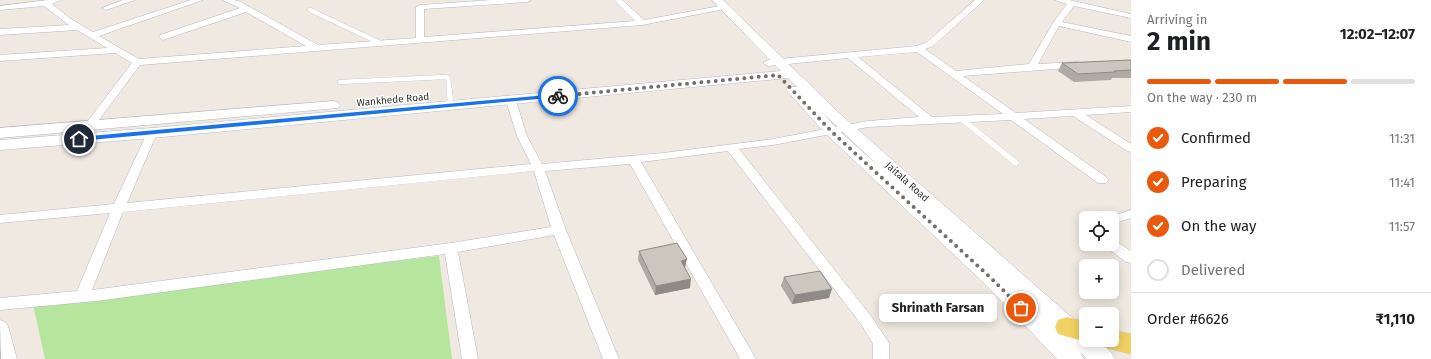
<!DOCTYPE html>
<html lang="en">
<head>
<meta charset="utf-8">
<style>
  body { margin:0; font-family:"Fira Sans",sans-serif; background:#f6f6f6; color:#202124; height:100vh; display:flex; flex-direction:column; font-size:15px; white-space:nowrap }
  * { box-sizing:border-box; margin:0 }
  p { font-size:13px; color:#757577 }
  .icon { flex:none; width:22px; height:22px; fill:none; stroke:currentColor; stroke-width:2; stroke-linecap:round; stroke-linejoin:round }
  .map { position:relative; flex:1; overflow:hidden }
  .drawer { display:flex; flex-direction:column; background:#fff; width:300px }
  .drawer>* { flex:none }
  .buttons { position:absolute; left:1079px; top:211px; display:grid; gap:8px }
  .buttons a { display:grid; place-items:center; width:40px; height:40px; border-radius:6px; background:#fff; box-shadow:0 2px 10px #0003; font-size:20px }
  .pin { position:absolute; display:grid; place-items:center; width:34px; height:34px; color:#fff; margin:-17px; border:2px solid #fff; border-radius:50%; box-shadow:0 1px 4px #0007 }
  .courier { position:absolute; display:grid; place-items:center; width:40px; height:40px; margin:-20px; border:3px solid #1a73e8; border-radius:50%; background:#fff; color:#222; box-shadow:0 1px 5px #0007 }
  .bubble { position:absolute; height:28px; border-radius:6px; background:#fff; box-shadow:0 2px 10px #0003; font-size:13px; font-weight:700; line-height:28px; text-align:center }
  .headline em { font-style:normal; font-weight:700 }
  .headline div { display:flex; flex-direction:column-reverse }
  .headline { display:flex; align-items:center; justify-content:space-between; height:68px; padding:0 16px }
  h1 { font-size:26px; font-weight:700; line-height:30px }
  .bar { display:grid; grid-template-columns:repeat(4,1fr); gap:6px 4px; align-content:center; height:48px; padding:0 16px }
  .bar i { height:5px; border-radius:3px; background:#e0e0e0 }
  .bar .current { background:#ea580c }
  .bar p { grid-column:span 4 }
  .line { display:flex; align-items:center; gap:10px; padding:0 16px; border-top:1px solid #e0e0e0 }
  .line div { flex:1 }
  ol { padding:0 16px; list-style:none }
  li { display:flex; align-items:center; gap:12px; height:44px }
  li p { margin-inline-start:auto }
  li .icon { padding:4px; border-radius:50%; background:#ea580c; color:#fff; stroke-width:4 }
  li:last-child { color:#757577 }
  li i { width:22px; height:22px; border:2px solid #e0e0e0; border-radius:50% }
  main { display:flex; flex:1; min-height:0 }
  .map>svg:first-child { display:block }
</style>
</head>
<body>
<main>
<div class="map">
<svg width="1131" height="359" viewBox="0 0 1131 359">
  <rect width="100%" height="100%" fill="#efe9e1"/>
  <path fill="#b6e59e" d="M 439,256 L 452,359 L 45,359 L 33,304 Z"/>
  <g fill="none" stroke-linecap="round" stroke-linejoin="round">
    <defs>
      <path id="lane-far1" d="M 310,10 L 380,43
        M 340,82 L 445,77 L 448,78 L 450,92"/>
      <path id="lane" d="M 449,91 L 451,105
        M 963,120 L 1016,163"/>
      <path id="street" d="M 48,0 L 61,0 L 52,4 L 71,19 L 93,32 L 191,0 L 203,0 L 99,36 L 139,59 L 306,46 L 246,12 L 166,39 L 163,40 L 159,37 L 160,35 L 240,8 L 222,0 L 234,0 L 241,2 L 318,45 L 416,38 L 416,7 L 420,5 L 491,0 L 531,0 L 527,2 L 424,9 L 424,37 L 635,21 L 614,0 L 622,0 L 644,20 L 725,5 L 729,7 L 725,9 L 642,25 L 140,65 L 93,128 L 89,129 L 84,126 L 132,63 L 115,53 L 0,61 L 0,55 L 107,48 L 77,30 L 0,35 L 0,29 L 69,25 L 44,6 L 0,10 L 0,6 Z
        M 123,0 L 135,0 L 106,10 L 102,8 Z
        M 975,0 L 984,0 L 933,46 L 925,49 L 956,71 L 1029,64 L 1053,23 L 1067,4 L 1054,0 L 1069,0 L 1131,14 L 1131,18 L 1074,6 L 1062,22 L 1131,36 L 1131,42 L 1059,26 L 1038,64 L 1077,62 L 1080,63 L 1082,65 L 1080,67 L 963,76 L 1016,113 L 1131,106 L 1131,112 L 1086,115 L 1131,144 L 1131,152 L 1127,151 L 1073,116 L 1024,119 L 1106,177 L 1108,180 L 1106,183 L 1098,183 L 1011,120 L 868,127 L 773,145 L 739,149 L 871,316 L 889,343 L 889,359 L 873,359 L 873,344 L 861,324 L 728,151 L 641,162 L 756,359 L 740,359 L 630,164 L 545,171 L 566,230 L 619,359 L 603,359 L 554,235 L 458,252 L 478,359 L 462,359 L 445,254 L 96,301 L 0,310 L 0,298 L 77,291 L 110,213 L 0,223 L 0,215 L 114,204 L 148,131 L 152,130 L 157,133 L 127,203 L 531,164 L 517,136 L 506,101 L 511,98 L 516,101 L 527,136 L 542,164 L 663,153 L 773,139 L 868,121 L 919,117 L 848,58 L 768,66 L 763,63 L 768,60 L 917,46 L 927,42 ZM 917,52 L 1003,114 L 932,117 L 858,57 ZM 534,171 L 551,227 L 451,243 L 92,290 L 123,212 Z
        M 1131,210 L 1131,218 L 1112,224 L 1112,218 L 1107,218 Z
        M 1112,239 L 1131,251 L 1131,263 L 1126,262 L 1106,247 L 1104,244 L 1112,244 Z
        M 0,320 L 5,322 L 8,326 L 17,359 L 1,359 Z"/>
      <path id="secondary" d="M 712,0 L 723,0 L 839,113 L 1086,330 L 1086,340 L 1097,340 L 1111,352 L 1115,359 L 1087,359 L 1080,352 L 1084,359 L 1057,359 L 984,283 L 827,135 L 786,90 L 788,87 L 797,87 L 788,78 L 152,138 L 0,150 L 0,140 L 152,128 L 781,71 ZM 820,110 L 829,119 L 884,171 L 837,129 Z
        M 333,101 L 338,102 L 340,105 L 338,108 L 0,138 L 0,128 Z"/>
      <path id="primary" d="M 1067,317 L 1086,322 L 1086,340 L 1092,340 L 1086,342 L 1058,334 L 1055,327 L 1058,320 Z
        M 1112,330 L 1131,334 L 1131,354 L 1103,347 L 1099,340 L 1112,340 Z"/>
    </defs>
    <use href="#lane-far1" stroke="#b4b7c1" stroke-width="5"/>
    <use href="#lane" stroke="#b4b7c1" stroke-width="6"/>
    <use href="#street" stroke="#b4b7c1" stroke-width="1"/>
    <use href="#secondary" stroke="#b4b7c1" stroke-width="1"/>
    <use href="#primary" stroke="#c9c9c9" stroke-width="1"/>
    <use href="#lane-far1" stroke="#fff" stroke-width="4.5"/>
    <use href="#lane" stroke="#fff" stroke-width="5.5"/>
    <use href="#street" fill="#fff" fill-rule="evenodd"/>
    <use href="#secondary" fill="#fff" fill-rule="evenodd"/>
    <use href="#primary" fill="#f2d163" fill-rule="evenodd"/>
  </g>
  <path fill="#afaba4" d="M 1131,60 L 1131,78 L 1112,78 L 1111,80 L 1074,82 L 1058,71 L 1062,63 Z
    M 639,251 L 685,268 L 690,288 L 655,295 L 638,260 Z
    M 784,277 L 829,298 L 792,304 L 781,286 Z"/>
  <path fill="#8e8b86" d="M 687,259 L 685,268 L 681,261 Z
    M 691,279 L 690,288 L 655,295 L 656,286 Z
    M 832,289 L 829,298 L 792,304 L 795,295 Z"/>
  <path fill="#cbc7bf" stroke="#8e8b86" d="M 1131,60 L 1131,70 L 1114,71 L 1116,72 L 1078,74 L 1062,63 Z
    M 677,243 L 687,259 L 681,261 L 691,279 L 656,286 L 639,251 Z
    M 820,271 L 832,289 L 795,295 L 784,277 Z"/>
  <path fill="#1a73e8" d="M 558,94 L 561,96 L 560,97 L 79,141 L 76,139 L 79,137 Z"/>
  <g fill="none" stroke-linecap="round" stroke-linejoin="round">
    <path stroke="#726f6d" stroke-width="4" stroke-dasharray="0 7.2" d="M 558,96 L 778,75 L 832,132 L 991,278 L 1021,308"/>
  </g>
  <g text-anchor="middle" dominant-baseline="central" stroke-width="3" stroke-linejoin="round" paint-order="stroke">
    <g font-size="10" fill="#2e2e2e" stroke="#fff">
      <text transform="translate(393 100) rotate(-5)">Wankhede Road</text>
      <text transform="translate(907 182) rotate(42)">Jaitala Road</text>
    </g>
  </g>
</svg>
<div class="buttons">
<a><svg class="icon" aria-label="locate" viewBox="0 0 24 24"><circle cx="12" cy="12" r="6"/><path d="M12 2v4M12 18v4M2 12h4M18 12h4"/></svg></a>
<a>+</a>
<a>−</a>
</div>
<div class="pin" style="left:1021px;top:308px;background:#ea580c"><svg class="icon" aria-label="bag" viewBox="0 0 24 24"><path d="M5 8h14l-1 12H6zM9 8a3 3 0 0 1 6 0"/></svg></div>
<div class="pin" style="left:79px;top:139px;background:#1f2937"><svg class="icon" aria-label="home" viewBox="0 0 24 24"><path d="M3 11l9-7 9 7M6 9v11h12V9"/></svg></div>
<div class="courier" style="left:558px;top:96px"><svg class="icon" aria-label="bike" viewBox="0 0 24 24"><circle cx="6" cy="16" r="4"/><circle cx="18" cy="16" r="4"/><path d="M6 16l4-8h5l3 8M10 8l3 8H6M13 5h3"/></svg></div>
<div class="bubble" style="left:879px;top:294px;width:118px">Shrinath Farsan</div>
</div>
<section class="drawer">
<div class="headline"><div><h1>2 min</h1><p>Arriving in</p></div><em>12:02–12:07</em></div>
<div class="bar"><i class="current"></i><i class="current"></i><i class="current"></i><i></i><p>On the way · 230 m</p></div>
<ol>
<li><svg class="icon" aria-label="check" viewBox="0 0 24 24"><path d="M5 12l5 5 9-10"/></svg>Confirmed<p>11:31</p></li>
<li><svg class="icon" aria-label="check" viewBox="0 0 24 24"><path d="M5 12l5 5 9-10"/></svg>Preparing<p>11:41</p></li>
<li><svg class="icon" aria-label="check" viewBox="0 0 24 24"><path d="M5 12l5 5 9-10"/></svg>On the way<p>11:57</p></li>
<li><i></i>Delivered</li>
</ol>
<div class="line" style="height:52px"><div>Order #6626</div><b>₹1,110</b></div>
</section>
</main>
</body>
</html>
